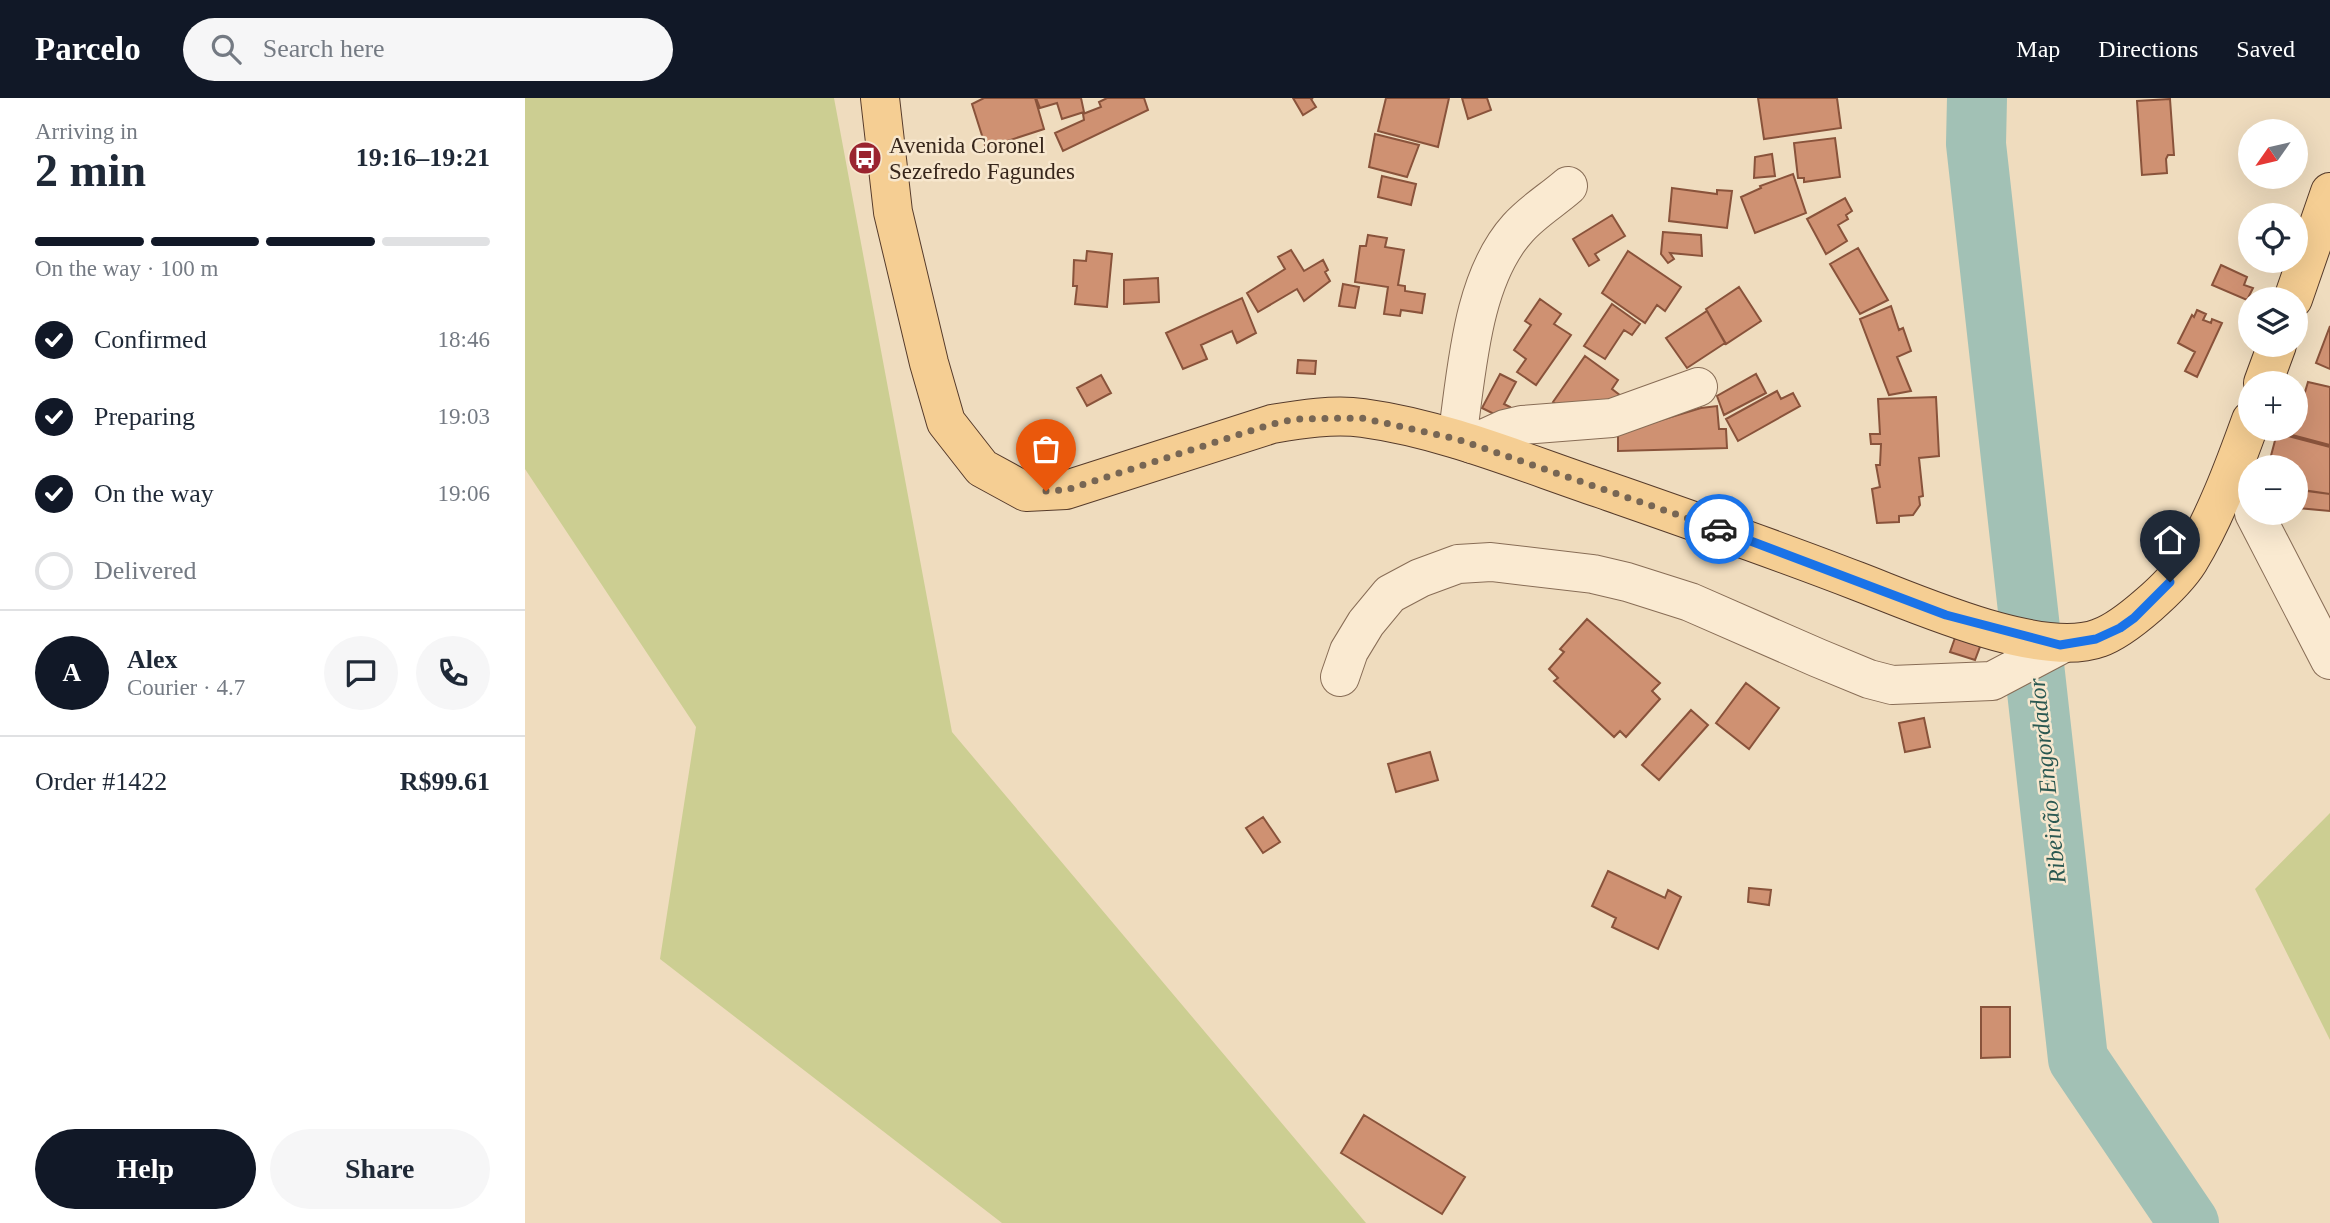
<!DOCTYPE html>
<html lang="en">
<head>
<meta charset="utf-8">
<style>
  body { margin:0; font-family:"Times New Roman",serif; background:#f6f6f7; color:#1f2937; height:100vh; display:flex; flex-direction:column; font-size:26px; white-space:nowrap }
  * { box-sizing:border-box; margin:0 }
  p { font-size:23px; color:#747a83 }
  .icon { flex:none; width:38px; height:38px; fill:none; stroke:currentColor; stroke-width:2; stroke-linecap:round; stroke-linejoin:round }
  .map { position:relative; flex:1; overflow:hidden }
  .panel { display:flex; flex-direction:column; background:#fff; width:525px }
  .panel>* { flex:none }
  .needle { width:46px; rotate:236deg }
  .tools { position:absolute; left:1713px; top:21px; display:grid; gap:14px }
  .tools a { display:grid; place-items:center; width:70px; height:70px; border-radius:50%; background:#fff; box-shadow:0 7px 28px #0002; font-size:35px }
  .pin { position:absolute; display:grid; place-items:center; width:60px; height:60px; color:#fff; margin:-72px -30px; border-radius:50% 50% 50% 0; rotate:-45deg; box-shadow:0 0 7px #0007 }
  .pin .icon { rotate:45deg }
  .courier { position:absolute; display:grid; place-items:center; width:70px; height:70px; margin:-35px; border:5px solid #1a73e8; border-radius:50%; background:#fff; color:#222; box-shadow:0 2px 9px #0007 }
  .headline em { font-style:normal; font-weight:600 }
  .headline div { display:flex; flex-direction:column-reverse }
  .headline { display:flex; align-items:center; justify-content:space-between; height:119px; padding:0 35px }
  h1 { font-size:46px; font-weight:600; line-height:52px }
  .bar { display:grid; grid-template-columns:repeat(4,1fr); gap:10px 7px; align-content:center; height:84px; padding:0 35px }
  .bar i { height:9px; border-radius:5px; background:#e0e1e3 }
  .bar .selected { background:#111827 }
  .bar p { grid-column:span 4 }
  .line { display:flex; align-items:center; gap:18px; padding:0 35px; border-top:2px solid #e0e1e3 }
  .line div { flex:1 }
  .round { display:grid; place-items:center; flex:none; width:74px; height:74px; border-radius:37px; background:#f6f6f7 }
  ol { padding:0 35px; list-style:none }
  li { display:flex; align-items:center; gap:21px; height:77px }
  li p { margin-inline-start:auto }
  li .icon { padding:7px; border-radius:50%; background:#111827; color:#fff; stroke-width:4 }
  li:last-child { color:#747a83 }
  li i { width:38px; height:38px; border:4px solid #e0e1e3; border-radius:50% }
  .cta { display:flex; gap:14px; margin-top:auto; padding:14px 35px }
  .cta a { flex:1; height:80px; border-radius:42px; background:#111827; color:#fff; font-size:28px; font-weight:600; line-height:80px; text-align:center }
  .cta a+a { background:#f6f6f7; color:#1f2937 }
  header { display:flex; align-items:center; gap:42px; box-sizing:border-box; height:98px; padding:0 35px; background:#111827; color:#fff }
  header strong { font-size:33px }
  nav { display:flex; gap:38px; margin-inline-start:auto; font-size:24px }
  .search { width:490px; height:63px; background:#f6f6f7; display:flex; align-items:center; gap:18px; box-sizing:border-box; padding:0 24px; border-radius:38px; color:#747a83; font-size:26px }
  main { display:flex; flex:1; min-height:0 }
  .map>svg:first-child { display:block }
</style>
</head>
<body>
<header>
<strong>Parcelo</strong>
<div class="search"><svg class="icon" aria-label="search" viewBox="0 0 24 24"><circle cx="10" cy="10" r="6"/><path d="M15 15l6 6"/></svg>Search here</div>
<nav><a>Map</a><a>Directions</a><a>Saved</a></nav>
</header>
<main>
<section class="panel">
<div class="headline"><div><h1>2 min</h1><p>Arriving in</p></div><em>19:16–19:21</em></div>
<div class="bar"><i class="selected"></i><i class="selected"></i><i class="selected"></i><i></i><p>On the way · 100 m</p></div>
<ol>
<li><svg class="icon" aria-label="check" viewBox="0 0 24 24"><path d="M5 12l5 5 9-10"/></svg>Confirmed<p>18:46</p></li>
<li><svg class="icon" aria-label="check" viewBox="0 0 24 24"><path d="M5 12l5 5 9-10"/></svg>Preparing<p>19:03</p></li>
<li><svg class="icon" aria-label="check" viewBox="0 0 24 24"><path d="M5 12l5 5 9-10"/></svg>On the way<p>19:06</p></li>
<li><i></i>Delivered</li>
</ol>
<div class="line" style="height:126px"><b class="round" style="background:#111827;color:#fff">A</b><div><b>Alex</b><p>Courier · 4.7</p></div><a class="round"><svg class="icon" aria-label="chat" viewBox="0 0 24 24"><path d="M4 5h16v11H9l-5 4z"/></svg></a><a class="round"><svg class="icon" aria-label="phone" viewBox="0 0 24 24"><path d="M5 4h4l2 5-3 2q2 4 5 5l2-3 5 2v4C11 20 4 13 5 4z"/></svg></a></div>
<div class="line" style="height:91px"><div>Order #1422</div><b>R$99.61</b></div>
<div class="cta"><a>Help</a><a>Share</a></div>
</section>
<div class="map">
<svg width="1805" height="1125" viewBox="0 0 1805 1125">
  <rect width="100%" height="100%" fill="#efdcbe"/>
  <path fill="#ccce92" d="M 0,0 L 309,0 L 427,634 L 841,1125 L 477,1125 L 135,861 L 171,629 L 0,371 Z
    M 1805,715 L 1805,942 L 1730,791 Z"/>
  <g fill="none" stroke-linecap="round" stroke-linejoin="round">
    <path stroke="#a2c1b5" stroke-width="60" d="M 1452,0 L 1451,46 L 1553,961 L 1664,1125"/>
  </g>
  <path fill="#cf9172" stroke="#89533b" stroke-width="2" d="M 459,0 L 510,0 L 519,31 L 461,50 L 447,6 Z
    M 511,0 L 556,0 L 559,14 L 537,21 L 532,5 L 515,10 Z
    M 582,0 L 619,0 L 623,12 L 538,53 L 530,35 L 559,22 L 558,16 L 576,9 L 574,4 Z
    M 768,0 L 788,0 L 786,1 L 791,9 L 778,17 Z
    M 861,0 L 924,0 L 913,49 L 853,33 Z
    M 937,0 L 962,0 L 966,12 L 943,21 Z
    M 1233,0 L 1312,0 L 1316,30 L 1239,41 Z
    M 1645,1 L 1649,57 L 1643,57 L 1641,61 L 1642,75 L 1617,77 L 1612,3 Z
    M 850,36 L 894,47 L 882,79 L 844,69 Z
    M 1310,40 L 1315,79 L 1279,84 L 1279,80 L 1273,80 L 1269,45 Z
    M 1247,56 L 1250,78 L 1229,80 L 1230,59 Z
    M 1268,76 L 1281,115 L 1230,135 L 1216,99 L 1236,90 L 1235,88 Z
    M 857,78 L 891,86 L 886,107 L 853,99 Z
    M 1147,90 L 1192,96 L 1192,92 L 1207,93 L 1202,130 L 1144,123 Z
    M 1320,100 L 1327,113 L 1321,117 L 1323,121 L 1313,127 L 1322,143 L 1301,156 L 1282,121 Z
    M 1087,117 L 1100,138 L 1070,156 L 1074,162 L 1064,168 L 1048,141 Z
    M 1138,134 L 1176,137 L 1177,158 L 1145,155 L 1149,161 L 1143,165 L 1136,156 Z
    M 843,137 L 862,140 L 860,149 L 879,152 L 873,187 L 880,188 L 880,193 L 900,196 L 897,215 L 876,212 L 875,218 L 859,216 L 863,189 L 830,184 L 835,148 L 841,148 Z
    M 1333,150 L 1363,202 L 1335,216 L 1305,166 Z
    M 766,152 L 779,173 L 798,162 L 803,172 L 800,174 L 805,183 L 779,203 L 772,191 L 733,214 L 722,195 L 760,171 L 753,159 Z
    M 562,153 L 587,156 L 582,209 L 550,206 L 552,188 L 548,188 L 549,162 L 561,163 Z
    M 1103,153 L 1156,189 L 1140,213 L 1132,207 L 1120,225 L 1077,195 Z
    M 1696,167 L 1722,179 L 1719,187 L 1728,190 L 1722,202 L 1687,187 Z
    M 633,180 L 634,204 L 599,206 L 599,182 Z
    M 818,186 L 834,189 L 830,210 L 814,208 Z
    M 1214,189 L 1236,223 L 1201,246 L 1181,211 Z
    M 717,200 L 731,235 L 712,245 L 707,233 L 676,247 L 682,261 L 658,271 L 641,235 Z
    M 1015,201 L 1036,216 L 1029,226 L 1046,237 L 1011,287 L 992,274 L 1001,261 L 989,252 L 1006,227 L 1000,223 Z
    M 1087,206 L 1115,226 L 1107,237 L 1099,232 L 1080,261 L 1059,248 Z
    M 1366,208 L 1374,232 L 1378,230 L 1386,253 L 1372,259 L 1386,293 L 1364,297 L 1335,221 Z
    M 1672,212 L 1681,216 L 1678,222 L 1686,225 L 1687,221 L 1697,225 L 1672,279 L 1660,273 L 1670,254 L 1653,245 L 1667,217 L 1669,219 Z
    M 1182,213 L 1200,245 L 1162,270 L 1141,240 Z
    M 1805,228 L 1805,271 L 1791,265 Z
    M 1060,258 L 1093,282 L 1087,291 L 1096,298 L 1045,317 L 1028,304 Z
    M 773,262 L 791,263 L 790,276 L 772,275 Z
    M 975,276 L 991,284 L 979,306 L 985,309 L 979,321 L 957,310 Z
    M 1231,276 L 1241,295 L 1199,317 L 1192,298 Z
    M 576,277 L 586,295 L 562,308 L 552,290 Z
    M 1783,284 L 1805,289 L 1805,347 L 1767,337 Z
    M 1252,293 L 1256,301 L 1268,295 L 1275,308 L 1213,343 L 1201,321 Z
    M 1411,299 L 1414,358 L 1394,360 L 1398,398 L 1394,399 L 1395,407 L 1388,417 L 1374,418 L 1374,424 L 1352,425 L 1347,391 L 1355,389 L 1351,367 L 1355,367 L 1356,346 L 1346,346 L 1345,336 L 1355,336 L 1353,301 Z
    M 1192,308 L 1194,331 L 1201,331 L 1202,350 L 1093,353 L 1093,335 L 1176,310 Z
    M 1752,335 L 1805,349 L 1805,396 L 1771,391 L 1771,369 L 1743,369 Z
    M 1774,392 L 1805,396 L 1805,413 L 1773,410 Z
    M 1062,521 L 1135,585 L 1127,593 L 1135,601 L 1101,639 L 1095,633 L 1089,639 L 1029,583 L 1033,580 L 1024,571 L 1039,554 L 1035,551 Z
    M 1431,537 L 1456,546 L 1450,562 L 1425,554 Z
    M 1221,585 L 1254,610 L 1224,651 L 1191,625 Z
    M 1166,612 L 1183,627 L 1134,682 L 1117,667 Z
    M 1399,620 L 1405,649 L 1380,654 L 1374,625 Z
    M 905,654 L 913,682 L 871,694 L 863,666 Z
    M 738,719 L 755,744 L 738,755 L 721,730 Z
    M 1083,773 L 1140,800 L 1143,792 L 1156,799 L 1133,851 L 1087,829 L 1091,820 L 1067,808 Z
    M 1224,790 L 1246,792 L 1244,807 L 1223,804 Z
    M 1456,909 L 1485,909 L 1485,959 L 1456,960 Z
    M 839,1017 L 940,1079 L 917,1116 L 816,1055 Z"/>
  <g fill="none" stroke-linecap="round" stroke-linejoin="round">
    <defs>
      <path id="minor" d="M 932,341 C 942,274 946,182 993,130 C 1007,114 1027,102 1043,88
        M 947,346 L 980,331 L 997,327 L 1087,320 L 1173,289
        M 1729,415 L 1805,562
        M 815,579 L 824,553 L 841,525 L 865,496 L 895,480 L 933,466 L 966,464 L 1068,476 L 1102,484 L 1165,504 L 1293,560 L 1344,581 L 1367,587 L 1467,583 L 1535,547"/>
      <path id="major" d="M 355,0 L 368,114 L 404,265 L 421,324 L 457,370 L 501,394 L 541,392 L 747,326 C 776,321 809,316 838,320 C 919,331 997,364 1074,390 C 1160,420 1247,450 1332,483 C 1390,505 1516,562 1574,540 C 1600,531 1649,487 1664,463 C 1690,420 1709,369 1726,322
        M 1768,201 L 1805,94
        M 1738,285 L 1752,247"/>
    </defs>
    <use href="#minor" stroke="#886d56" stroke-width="40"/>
    <use href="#major" stroke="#563b2b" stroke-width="40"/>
    <use href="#minor" stroke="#faead1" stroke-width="38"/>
    <use href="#major" stroke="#f5ce93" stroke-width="38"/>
  </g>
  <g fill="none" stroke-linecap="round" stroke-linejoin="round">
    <path stroke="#776654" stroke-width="7" stroke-dasharray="0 12.6" d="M 521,393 L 541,392 L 747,326 L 771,321 L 837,320 L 932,341 L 1194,431"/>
    <path stroke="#1a73e8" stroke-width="9" d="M 1194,431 L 1421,517 L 1535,547 L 1571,541 L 1595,530 L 1609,520 L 1645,484"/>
  </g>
  <defs>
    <symbol id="bus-disc" viewBox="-11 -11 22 22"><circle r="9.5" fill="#9a242f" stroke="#f7e7ce"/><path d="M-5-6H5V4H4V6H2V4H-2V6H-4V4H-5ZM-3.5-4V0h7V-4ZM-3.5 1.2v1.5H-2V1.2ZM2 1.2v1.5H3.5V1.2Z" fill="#fff"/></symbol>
  </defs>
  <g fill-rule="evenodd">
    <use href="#bus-disc" x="321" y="41" width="38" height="38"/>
  </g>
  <g text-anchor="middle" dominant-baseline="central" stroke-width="5" stroke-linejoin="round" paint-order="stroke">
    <g font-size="23" fill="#37261b" stroke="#f7e7ce" text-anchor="start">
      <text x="364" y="47">Avenida Coronel<tspan x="364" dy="26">Sezefredo Fagundes</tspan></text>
    </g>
    <g font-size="24" font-style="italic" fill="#2a5851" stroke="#f7e7ce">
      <text transform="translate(1522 683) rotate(-96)">Ribeirão Engordador</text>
    </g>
  </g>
</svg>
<div class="tools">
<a><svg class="needle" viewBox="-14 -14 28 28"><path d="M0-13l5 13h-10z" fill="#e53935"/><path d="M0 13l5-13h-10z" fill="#747a83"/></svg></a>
<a><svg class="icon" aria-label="locate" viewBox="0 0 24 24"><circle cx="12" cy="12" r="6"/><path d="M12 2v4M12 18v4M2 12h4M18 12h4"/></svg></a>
<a><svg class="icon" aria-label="layers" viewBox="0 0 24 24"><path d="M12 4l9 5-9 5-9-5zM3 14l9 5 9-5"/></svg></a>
<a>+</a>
<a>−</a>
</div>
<div class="pin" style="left:521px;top:393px;background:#ea580c"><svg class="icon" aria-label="bag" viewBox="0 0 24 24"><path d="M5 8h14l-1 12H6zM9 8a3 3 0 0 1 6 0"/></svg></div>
<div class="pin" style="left:1645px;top:484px;background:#1f2937"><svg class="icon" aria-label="home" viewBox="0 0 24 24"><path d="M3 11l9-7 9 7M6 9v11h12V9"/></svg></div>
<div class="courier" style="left:1194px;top:431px"><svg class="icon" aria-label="car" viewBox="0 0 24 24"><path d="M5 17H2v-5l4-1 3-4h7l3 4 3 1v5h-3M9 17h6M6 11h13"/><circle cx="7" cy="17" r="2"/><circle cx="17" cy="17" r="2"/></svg></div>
</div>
</main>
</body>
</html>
